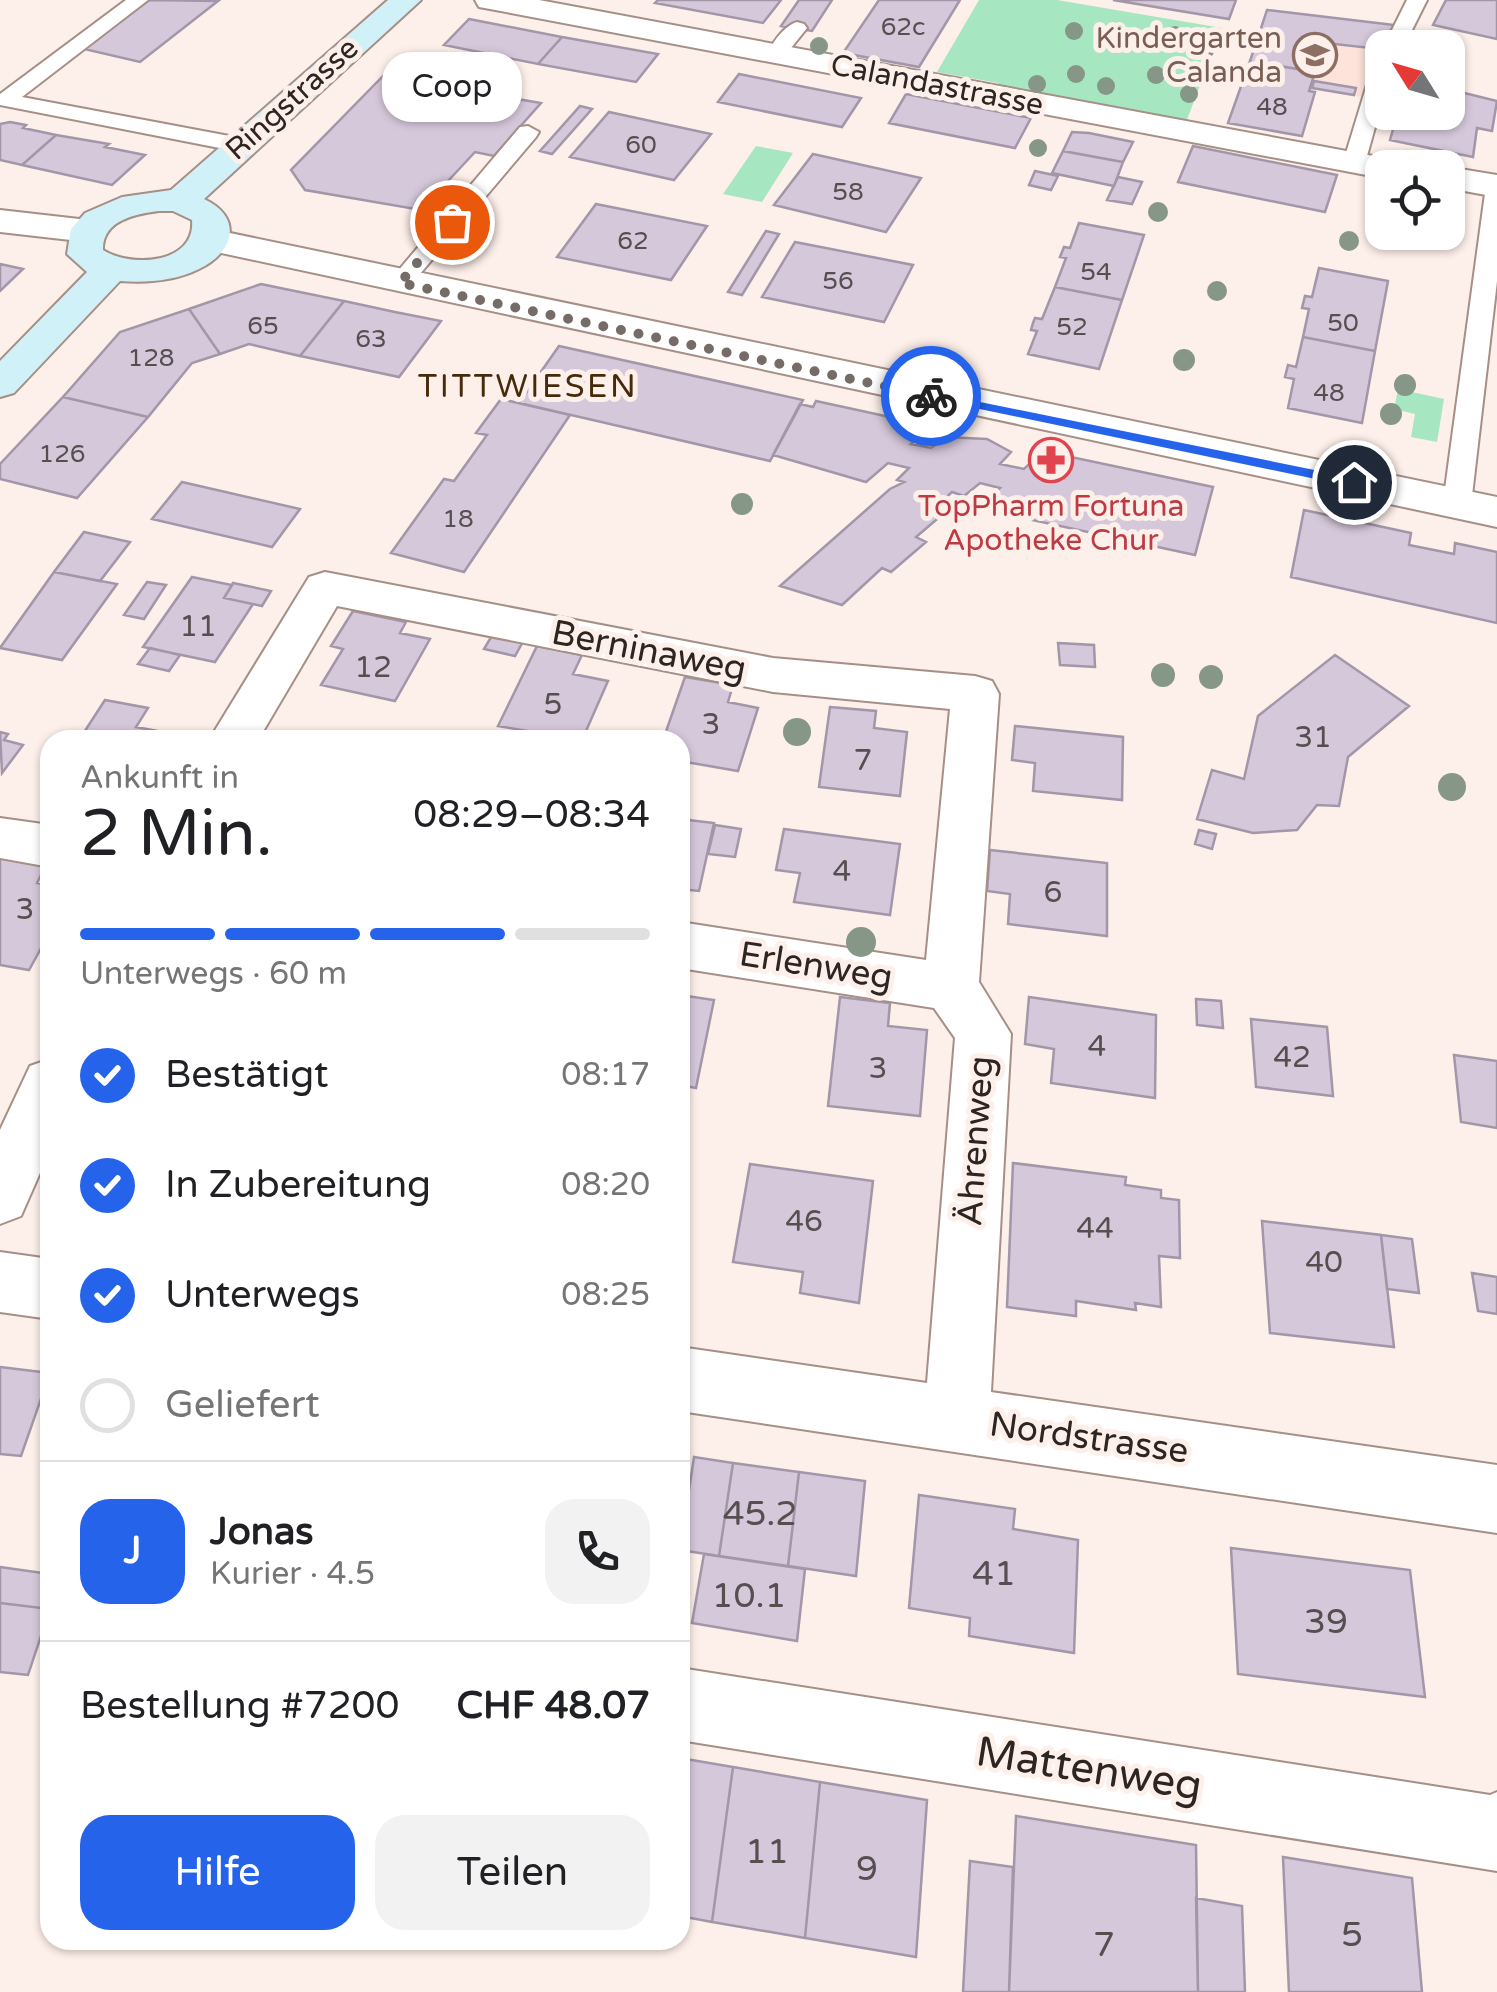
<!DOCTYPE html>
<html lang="de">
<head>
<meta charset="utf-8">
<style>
  body { margin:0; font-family:"Varela Round",sans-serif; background:#f2f2f2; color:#202124; height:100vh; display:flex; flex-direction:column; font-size:38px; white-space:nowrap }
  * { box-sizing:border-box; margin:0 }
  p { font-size:32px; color:#757577 }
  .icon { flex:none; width:55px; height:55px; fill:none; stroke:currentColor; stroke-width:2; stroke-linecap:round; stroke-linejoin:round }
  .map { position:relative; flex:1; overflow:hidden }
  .details { position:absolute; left:40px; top:730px; width:650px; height:1220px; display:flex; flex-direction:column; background:#fff; border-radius:30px; box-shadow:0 2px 8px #0004 }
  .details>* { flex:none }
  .needle { width:65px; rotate:307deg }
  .buttons { position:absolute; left:1365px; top:30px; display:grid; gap:20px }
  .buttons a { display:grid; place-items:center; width:100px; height:100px; border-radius:20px; background:#fff; box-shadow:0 2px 8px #0004; font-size:50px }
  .pin { position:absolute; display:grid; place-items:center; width:85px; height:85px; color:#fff; margin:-42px; border:5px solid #fff; border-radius:50%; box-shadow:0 2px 10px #0007 }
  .courier { position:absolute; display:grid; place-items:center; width:100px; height:100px; margin:-50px; border:8px solid #2563eb; border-radius:50%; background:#fff; color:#222; box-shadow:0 2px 12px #0007 }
  .bubble { position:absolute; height:70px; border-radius:30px; background:#fff; box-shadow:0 2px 8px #0004; font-size:32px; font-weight:600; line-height:70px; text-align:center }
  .overview em { font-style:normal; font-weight:600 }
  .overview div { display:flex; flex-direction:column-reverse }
  .overview { display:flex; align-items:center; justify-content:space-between; height:170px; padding:0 40px }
  h1 { font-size:65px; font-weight:600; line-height:75px }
  .bar { display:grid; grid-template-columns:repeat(4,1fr); gap:15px 10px; align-content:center; height:120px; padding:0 40px }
  .bar i { height:12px; border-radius:8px; background:#e0e0e0 }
  .bar .active { background:#2563eb }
  .bar p { grid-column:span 4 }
  .line { display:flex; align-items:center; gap:25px; padding:0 40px; border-top:2px solid #e0e0e0 }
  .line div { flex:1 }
  .round { display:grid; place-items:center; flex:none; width:105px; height:105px; border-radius:30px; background:#f2f2f2 }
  ol { padding:0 40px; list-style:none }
  li { display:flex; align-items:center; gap:30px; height:110px }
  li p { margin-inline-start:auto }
  li .icon { padding:10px; border-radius:50%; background:#2563eb; color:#fff; stroke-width:4 }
  li:last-child { color:#757577 }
  li i { width:55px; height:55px; border:5px solid #e0e0e0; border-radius:50% }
  .action { display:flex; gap:20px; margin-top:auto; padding:20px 40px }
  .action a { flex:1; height:115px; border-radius:30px; background:#2563eb; color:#fff; font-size:40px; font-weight:600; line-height:115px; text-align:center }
  .action a+a { background:#f2f2f2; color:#202124 }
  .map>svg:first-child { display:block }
</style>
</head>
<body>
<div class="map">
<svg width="1497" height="1992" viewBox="0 0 1497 1992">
  <rect width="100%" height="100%" fill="#fdefe9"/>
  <path fill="#fde3d9" d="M 1267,10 L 1394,25 L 1379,49 L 1363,97 L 1310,88 L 1314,72 L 1250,61 Z"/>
  <path fill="#a6e6c1" d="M 979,0 L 1057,0 L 1222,28 L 1186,122 L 997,88 L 998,83 L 937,72 Z
    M 756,146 L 793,153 L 762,202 L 723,194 Z
    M 1398,389 L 1444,399 L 1437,442 L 1411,437 L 1415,414 L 1394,409 Z"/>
  <path fill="#d6c8db" stroke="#a296a8" stroke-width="2.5" d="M 149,0 L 218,1 L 140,62 L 84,49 Z
    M 658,0 L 781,0 L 763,23 L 655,3 Z
    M 799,0 L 832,0 L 812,31 L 781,26 Z
    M 879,0 L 960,0 L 919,67 L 843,53 Z
    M 1113,0 L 1236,0 L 1229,19 Z
    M 1446,0 L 1497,0 L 1497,39 L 1433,25 Z
    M 1267,10 L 1394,25 L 1379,49 L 1326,43 L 1315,72 L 1250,61 Z
    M 469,19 L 562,37 L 538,64 L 444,45 Z
    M 562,37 L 658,54 L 636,82 L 538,64 Z
    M 1250,61 L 1315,72 L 1309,91 L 1315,92 L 1302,136 L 1228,123 Z
    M 739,74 L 861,98 L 842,127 L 718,102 Z
    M 383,76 L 541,103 L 494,156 L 475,152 L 421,210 L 305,190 L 291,170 Z
    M 1314,81 L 1356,88 L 1354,95 L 1312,88 Z
    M 1448,89 L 1497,101 L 1492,131 L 1477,128 L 1473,157 L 1390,140 L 1398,112 L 1448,112 Z
    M 906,94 L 1031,118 L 1015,148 L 889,123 Z
    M 580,106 L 592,109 L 552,154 L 540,151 Z
    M 609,112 L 711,134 L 674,180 L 570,157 Z
    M 10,122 L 26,125 L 23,128 L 56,135 L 22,165 L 0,160 L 0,124 Z
    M 1072,132 L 1089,133 L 1133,142 L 1123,162 L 1063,151 Z
    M 56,135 L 109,144 L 105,147 L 145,155 L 112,185 L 22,165 Z
    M 1193,146 L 1337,175 L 1325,212 L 1178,182 Z
    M 1063,151 L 1123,162 L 1114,186 L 1052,173 Z
    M 813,154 L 921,178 L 886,232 L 774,205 Z
    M 1035,171 L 1058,176 L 1051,190 L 1029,185 Z
    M 1118,177 L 1142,182 L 1132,204 L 1107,200 Z
    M 1448,200 L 1454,201 L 1449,240 L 1412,232 L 1448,232 Z
    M 596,204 L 707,226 L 671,280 L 557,257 Z
    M 1079,223 L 1144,235 L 1122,300 L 1055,287 L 1066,258 L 1060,257 L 1064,247 L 1070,248 Z
    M 766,231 L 779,234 L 742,295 L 728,292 Z
    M 795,242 L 913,265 L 884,322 L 762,297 Z
    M 0,264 L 23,269 L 0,291 Z
    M 1319,268 L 1388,281 L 1375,351 L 1303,337 L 1309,309 L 1302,308 L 1305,296 L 1312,297 Z
    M 261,284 L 285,289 L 344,301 L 300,356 L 249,344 L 220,354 L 189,309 Z
    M 1055,287 L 1122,300 L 1099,369 L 1028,354 L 1037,331 L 1031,330 L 1033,323 L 1035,318 L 1042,319 Z
    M 344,301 L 395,312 L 441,321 L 399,377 L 300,356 Z
    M 189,309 L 220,354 L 192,363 L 148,417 L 63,397 L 120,332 Z
    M 1303,337 L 1375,351 L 1362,423 L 1288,408 L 1294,379 L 1285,377 L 1288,365 L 1296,367 Z
    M 559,346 L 803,400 L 770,461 L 519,403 Z
    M 63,397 L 148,417 L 77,498 L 0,479 L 0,464 Z
    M 501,399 L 570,415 L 464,572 L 391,553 L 444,479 L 454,481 L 487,435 L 476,433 Z
    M 816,401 L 931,426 L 911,444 L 931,448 L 945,437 L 987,439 L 1011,452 L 1000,464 L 1024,469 L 1043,451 L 1213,487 L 1195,555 L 977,508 L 1000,488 L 980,483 L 964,496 L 952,492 L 943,500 L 956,503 L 916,537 L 926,542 L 891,572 L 882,568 L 842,605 L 780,586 L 890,489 L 904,482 L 897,480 L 909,468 L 888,463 L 866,482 L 773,455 L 800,404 L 813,407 Z
    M 182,482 L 300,509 L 272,547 L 152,519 Z
    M 1304,510 L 1411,533 L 1409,545 L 1454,554 L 1455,543 L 1497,552 L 1497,623 L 1291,577 Z
    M 84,532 L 130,542 L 100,581 L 54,572 Z
    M 54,572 L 117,584 L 62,660 L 0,648 Z
    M 192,577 L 232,585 L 224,598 L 253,604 L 215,662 L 143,647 Z
    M 147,582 L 166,585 L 144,619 L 124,615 Z
    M 233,583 L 271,591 L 262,606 L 224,598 Z
    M 353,611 L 406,622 L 400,633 L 430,639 L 395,701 L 321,685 L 343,649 L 331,646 Z
    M 496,629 L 526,636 L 515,656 L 484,649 Z
    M 1058,643 L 1094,645 L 1095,667 L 1060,665 Z
    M 537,646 L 582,655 L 573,674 L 608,681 L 582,740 L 498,726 Z
    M 150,648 L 180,655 L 169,671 L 138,664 Z
    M 1335,655 L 1409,706 L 1348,757 L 1339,806 L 1317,805 L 1297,830 L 1253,833 L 1197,819 L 1212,770 L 1244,779 L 1258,716 Z
    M 685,677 L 733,685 L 728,702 L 758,708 L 738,771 L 680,761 L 680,740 L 663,740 Z
    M 105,700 L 148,708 L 136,727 L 168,733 L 164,740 L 79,740 Z
    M 830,707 L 876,711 L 874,728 L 907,732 L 900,796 L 819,787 Z
    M 1015,726 L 1123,737 L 1122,800 L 1033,791 L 1035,763 L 1012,760 Z
    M 0,732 L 8,734 L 4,740 L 23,745 L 2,773 Z
    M 680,819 L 714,823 L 699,891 L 680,889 Z
    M 715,825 L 741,829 L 735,857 L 708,854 Z
    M 784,829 L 900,844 L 890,915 L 794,902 L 800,873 L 776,870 Z
    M 1199,830 L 1216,834 L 1212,849 L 1195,844 Z
    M 990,850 L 1107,863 L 1107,936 L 1008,924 L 1010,894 L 987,891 Z
    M 0,858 L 46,865 L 37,883 L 50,885 L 50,932 L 29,970 L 0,965 Z
    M 680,995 L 714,1000 L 696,1088 L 680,1085 Z
    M 840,997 L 890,1003 L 888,1026 L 927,1030 L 920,1116 L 828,1106 Z
    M 1029,997 L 1156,1015 L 1155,1098 L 1051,1083 L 1054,1049 L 1025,1044 Z
    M 1196,999 L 1221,1001 L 1223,1028 L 1197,1025 Z
    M 1251,1019 L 1327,1027 L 1333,1096 L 1256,1087 Z
    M 1454,1055 L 1497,1061 L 1497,1128 L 1461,1122 Z
    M 1013,1163 L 1126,1177 L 1125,1185 L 1161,1190 L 1161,1198 L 1179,1200 L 1180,1258 L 1159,1256 L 1161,1307 L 1135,1303 L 1136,1310 L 1076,1301 L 1076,1316 L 1007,1307 Z
    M 750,1164 L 873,1181 L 859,1303 L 800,1293 L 803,1272 L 733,1262 Z
    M 1262,1221 L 1381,1235 L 1394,1347 L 1270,1333 Z
    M 1381,1235 L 1412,1239 L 1419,1293 L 1387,1289 Z
    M 1472,1273 L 1497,1277 L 1497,1314 L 1478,1311 Z
    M 0,1367 L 50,1373 L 21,1456 L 0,1454 Z
    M 694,1457 L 733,1463 L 719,1556 L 680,1550 Z
    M 733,1463 L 799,1472 L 788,1566 L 719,1556 Z
    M 799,1472 L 865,1481 L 856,1576 L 788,1566 Z
    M 919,1495 L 1015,1509 L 1013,1529 L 1078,1540 L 1074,1653 L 969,1636 L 970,1618 L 909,1608 Z
    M 1231,1548 L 1410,1570 L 1425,1697 L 1238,1674 Z
    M 704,1554 L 805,1569 L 797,1641 L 692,1623 Z
    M 0,1567 L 50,1574 L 41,1608 L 0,1603 Z
    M 0,1603 L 50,1609 L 28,1675 L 0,1672 Z
    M 680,1758 L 733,1767 L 712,1922 L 680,1916 Z
    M 733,1767 L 820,1782 L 805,1938 L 712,1922 Z
    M 820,1782 L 927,1800 L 916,1957 L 805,1938 Z
    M 1016,1816 L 1196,1845 L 1198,1992 L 1009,1992 Z
    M 1283,1857 L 1412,1878 L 1422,1992 L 1289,1992 Z
    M 970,1861 L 1013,1867 L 1009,1992 L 963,1992 Z
    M 1196,1898 L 1242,1906 L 1245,1992 L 1198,1992 Z"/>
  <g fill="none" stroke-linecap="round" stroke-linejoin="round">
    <defs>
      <path id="service" d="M 126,0 L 148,0 L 22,97 L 240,138 L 251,145 L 248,150 L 240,152 L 0,105 L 0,94 Z
        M 1407,0 L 1427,0 L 1403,48 L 1383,48 Z
        M 797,22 L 804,24 L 807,28 L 783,58 L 769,58 C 766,48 785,25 797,22 Z
        M 1382,62 L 1382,102 L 1365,163 L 1354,170 L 1346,168 L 1343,163 L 1372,68 Z
        M 528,126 L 539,132 L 536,137 L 408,288 L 392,288 L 388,283 L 392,278 L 520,127 Z
        M 1497,179 L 1497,281 L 1471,504 L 1467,510 L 1447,510 L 1443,504 L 1486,186 Z"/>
      <path id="minor" d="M 475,0 L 539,0 L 1384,158 L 1396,161 L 1401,168 L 1382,168 L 1382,178 L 490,9 L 479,7 Z
        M 1448,167 L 1497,175 L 1497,197 L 1448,188 Z
        M 0,210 L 88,220 L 101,223 L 106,231 L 101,239 L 88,242 L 0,232 Z
        M 211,229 L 1497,497 L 1497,527 L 198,248 L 193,240 L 198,232 Z
        M 325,572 L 773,658 L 975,676 L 992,681 L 999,694 L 979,982 L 1011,1034 L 991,1392 L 1497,1465 L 1497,1533 L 680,1411 L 680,1347 L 927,1383 L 955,1038 L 934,1008 L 680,968 L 680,922 L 926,960 L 950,709 L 773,692 L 337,606 L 258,740 L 209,740 L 309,577 Z
        M 0,818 L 50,825 L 50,867 L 0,858 Z
        M 50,1059 L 50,1150 L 21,1216 L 0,1224 L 0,1130 L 30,1066 Z
        M 0,1252 L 50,1259 L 50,1319 L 0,1312 Z
        M 680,1668 L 1490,1795 L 1497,1792 L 1497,1871 L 680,1740 Z"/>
      <path id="secondary" d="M 388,0 L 421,0 L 204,199 C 243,217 235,252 199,269 C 175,281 146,283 120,281 L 14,393 L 0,397 L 0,361 L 87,272 L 67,254 L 71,229 L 85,213 L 122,197 L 171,190 ZM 159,211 L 173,211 L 192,220 C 196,264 131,268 103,250 C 102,220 136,214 159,211 Z"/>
    </defs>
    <use href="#service" stroke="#a58f86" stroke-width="4"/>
    <use href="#minor" stroke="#a58f86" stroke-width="4"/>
    <use href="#secondary" stroke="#a58f86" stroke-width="4"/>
    <use href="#service" fill="#fff" fill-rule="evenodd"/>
    <use href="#minor" fill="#fff" fill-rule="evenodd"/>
    <use href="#secondary" fill="#d0f1f7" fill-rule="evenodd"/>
  </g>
  <g fill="#869687">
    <circle cx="1074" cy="31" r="9"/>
    <circle cx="1175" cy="35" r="9"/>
    <circle cx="1124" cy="43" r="9"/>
    <circle cx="819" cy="46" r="9"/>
    <circle cx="1206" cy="49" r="9"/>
    <circle cx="1076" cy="74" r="9"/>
    <circle cx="1156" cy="75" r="9"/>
    <circle cx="1037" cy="84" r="9"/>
    <circle cx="1106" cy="86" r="9"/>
    <circle cx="1189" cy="94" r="9"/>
    <circle cx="1038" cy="148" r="9"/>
    <circle cx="1158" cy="212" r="10"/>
    <circle cx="1349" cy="241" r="10"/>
    <circle cx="1217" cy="291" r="10"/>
    <circle cx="1184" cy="360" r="11"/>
    <circle cx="1405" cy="385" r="11"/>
    <circle cx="1391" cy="414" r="11"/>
    <circle cx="742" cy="504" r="11"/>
    <circle cx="1163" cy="675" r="12"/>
    <circle cx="1211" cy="677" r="12"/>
    <circle cx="797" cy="732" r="14"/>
    <circle cx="1452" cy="787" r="14"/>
    <circle cx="861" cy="942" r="15"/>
  </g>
  <path fill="#2563eb" d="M 931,392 L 1354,478 L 1360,482 L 1354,487 L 927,398 Z"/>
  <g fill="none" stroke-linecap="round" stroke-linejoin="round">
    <path stroke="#766c67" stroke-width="10" stroke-dasharray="0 18" d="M 452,222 L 400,283 L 931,396"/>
  </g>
  <defs>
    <symbol id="school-ring" viewBox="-11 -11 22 22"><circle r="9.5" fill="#fdefe9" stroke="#8d6e63" stroke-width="1.5"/><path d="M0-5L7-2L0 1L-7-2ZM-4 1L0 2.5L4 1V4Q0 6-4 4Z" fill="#8d6e63"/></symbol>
    <symbol id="pharmacy-ring" viewBox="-11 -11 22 22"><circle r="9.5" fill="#fdefe9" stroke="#e0444e" stroke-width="1.5"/><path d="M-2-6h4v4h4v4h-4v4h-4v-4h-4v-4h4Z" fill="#e0444e"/></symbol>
  </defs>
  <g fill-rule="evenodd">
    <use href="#school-ring" x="1290" y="30" width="50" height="50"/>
    <use href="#pharmacy-ring" x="1026" y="435" width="50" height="50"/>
  </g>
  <g text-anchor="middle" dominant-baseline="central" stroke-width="10" stroke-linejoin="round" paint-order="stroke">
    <g font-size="25" fill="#574e50">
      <text x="903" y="27">62c</text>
      <text x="1272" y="107">48</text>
      <text x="641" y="145">60</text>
      <text x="848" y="192">58</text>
      <text x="633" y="241">62</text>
      <text x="1096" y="272">54</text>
      <text x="838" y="281">56</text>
      <text x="1343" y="323">50</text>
      <text x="263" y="326">65</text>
      <text x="1072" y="327">52</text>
      <text x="371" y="339">63</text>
      <text x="151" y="358">128</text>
      <text x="1329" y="393">48</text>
      <text x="62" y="454">126</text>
      <text x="458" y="519">18</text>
    </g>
    <g font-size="30" fill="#785e54" stroke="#fdefe9" text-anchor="end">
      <text x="1282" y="38">Kindergarten<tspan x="1282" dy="34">Calanda</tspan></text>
    </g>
    <g font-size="30" fill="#2d2521" stroke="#fdefe9">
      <text transform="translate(937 85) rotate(11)">Calandastrasse</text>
      <text transform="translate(292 99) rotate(-42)">Ringstrasse</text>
    </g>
    <g font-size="30" fill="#be3a42" stroke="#fdefe9">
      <text x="1051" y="506">TopPharm Fortuna<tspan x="1051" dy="34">Apotheke Chur</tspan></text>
    </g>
    <g font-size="30" fill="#574e50">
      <text x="198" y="626">11</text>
      <text x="373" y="667">12</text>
      <text x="553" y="704">5</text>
      <text x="711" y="724">3</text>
      <text x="1313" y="737">31</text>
      <text x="863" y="760">7</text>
      <text x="842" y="871">4</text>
      <text x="1053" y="892">6</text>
      <text x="25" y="909">3</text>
      <text x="1097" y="1046">4</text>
      <text x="1292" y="1057">42</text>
      <text x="878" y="1068">3</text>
      <text x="804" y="1221">46</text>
      <text x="1095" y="1228">44</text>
      <text x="1324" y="1262">40</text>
    </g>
    <g font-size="32" letter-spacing="2.5" fill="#462b0b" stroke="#fdefe9">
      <text x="528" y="387">TITTWIESEN</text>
    </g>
    <g font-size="35" fill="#2d2521" stroke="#fdefe9">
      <text transform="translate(649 651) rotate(11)">Berninaweg</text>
      <text transform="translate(816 966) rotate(9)">Erlenweg</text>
      <text transform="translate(976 1141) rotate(-86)">Ährenweg</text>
      <text transform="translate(1089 1438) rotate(8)">Nordstrasse</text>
    </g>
    <g font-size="35" fill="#574e50">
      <text x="760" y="1514">45.2</text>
      <text x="994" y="1574">41</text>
      <text x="749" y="1596">10.1</text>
      <text x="1326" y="1622">39</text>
      <text x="767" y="1852">11</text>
      <text x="867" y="1869">9</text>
      <text x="1352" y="1935">5</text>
      <text x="1104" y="1945">7</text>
    </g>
    <g font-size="42" fill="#2d2521" stroke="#fdefe9">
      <text transform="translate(1089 1769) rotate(9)">Mattenweg</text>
    </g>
  </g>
</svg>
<div class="buttons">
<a><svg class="needle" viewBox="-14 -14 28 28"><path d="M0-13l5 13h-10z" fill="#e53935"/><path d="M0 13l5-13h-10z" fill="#757577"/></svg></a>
<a><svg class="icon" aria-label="locate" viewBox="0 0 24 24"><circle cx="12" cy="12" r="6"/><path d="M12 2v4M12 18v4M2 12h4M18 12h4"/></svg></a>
</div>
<div class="pin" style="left:452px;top:222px;background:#ea580c"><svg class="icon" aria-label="bag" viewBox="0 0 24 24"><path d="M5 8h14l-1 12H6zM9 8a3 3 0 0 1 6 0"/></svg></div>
<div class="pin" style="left:1354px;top:482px;background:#1f2937"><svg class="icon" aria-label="home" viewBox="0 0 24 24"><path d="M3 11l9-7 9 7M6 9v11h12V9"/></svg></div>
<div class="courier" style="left:931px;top:396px"><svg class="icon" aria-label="bike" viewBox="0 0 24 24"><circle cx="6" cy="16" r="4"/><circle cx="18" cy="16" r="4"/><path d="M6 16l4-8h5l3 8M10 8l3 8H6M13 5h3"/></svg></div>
<div class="bubble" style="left:382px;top:52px;width:140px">Coop</div>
<section class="details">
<div class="overview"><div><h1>2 Min.</h1><p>Ankunft in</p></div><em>08:29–08:34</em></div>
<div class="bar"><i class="active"></i><i class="active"></i><i class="active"></i><i></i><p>Unterwegs · 60 m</p></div>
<ol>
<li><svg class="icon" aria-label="check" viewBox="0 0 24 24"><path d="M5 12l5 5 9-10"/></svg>Bestätigt<p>08:17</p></li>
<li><svg class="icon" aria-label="check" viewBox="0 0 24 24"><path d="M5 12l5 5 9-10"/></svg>In Zubereitung<p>08:20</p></li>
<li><svg class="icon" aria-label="check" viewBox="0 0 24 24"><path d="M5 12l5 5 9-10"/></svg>Unterwegs<p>08:25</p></li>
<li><i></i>Geliefert</li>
</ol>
<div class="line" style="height:180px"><b class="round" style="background:#2563eb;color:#fff">J</b><div><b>Jonas</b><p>Kurier · 4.5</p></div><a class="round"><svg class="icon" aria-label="phone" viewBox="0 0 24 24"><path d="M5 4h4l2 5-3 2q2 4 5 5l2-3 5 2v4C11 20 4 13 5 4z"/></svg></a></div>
<div class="line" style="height:130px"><div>Bestellung #7200</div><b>CHF 48.07</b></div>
<div class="action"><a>Hilfe</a><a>Teilen</a></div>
</section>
</div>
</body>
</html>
